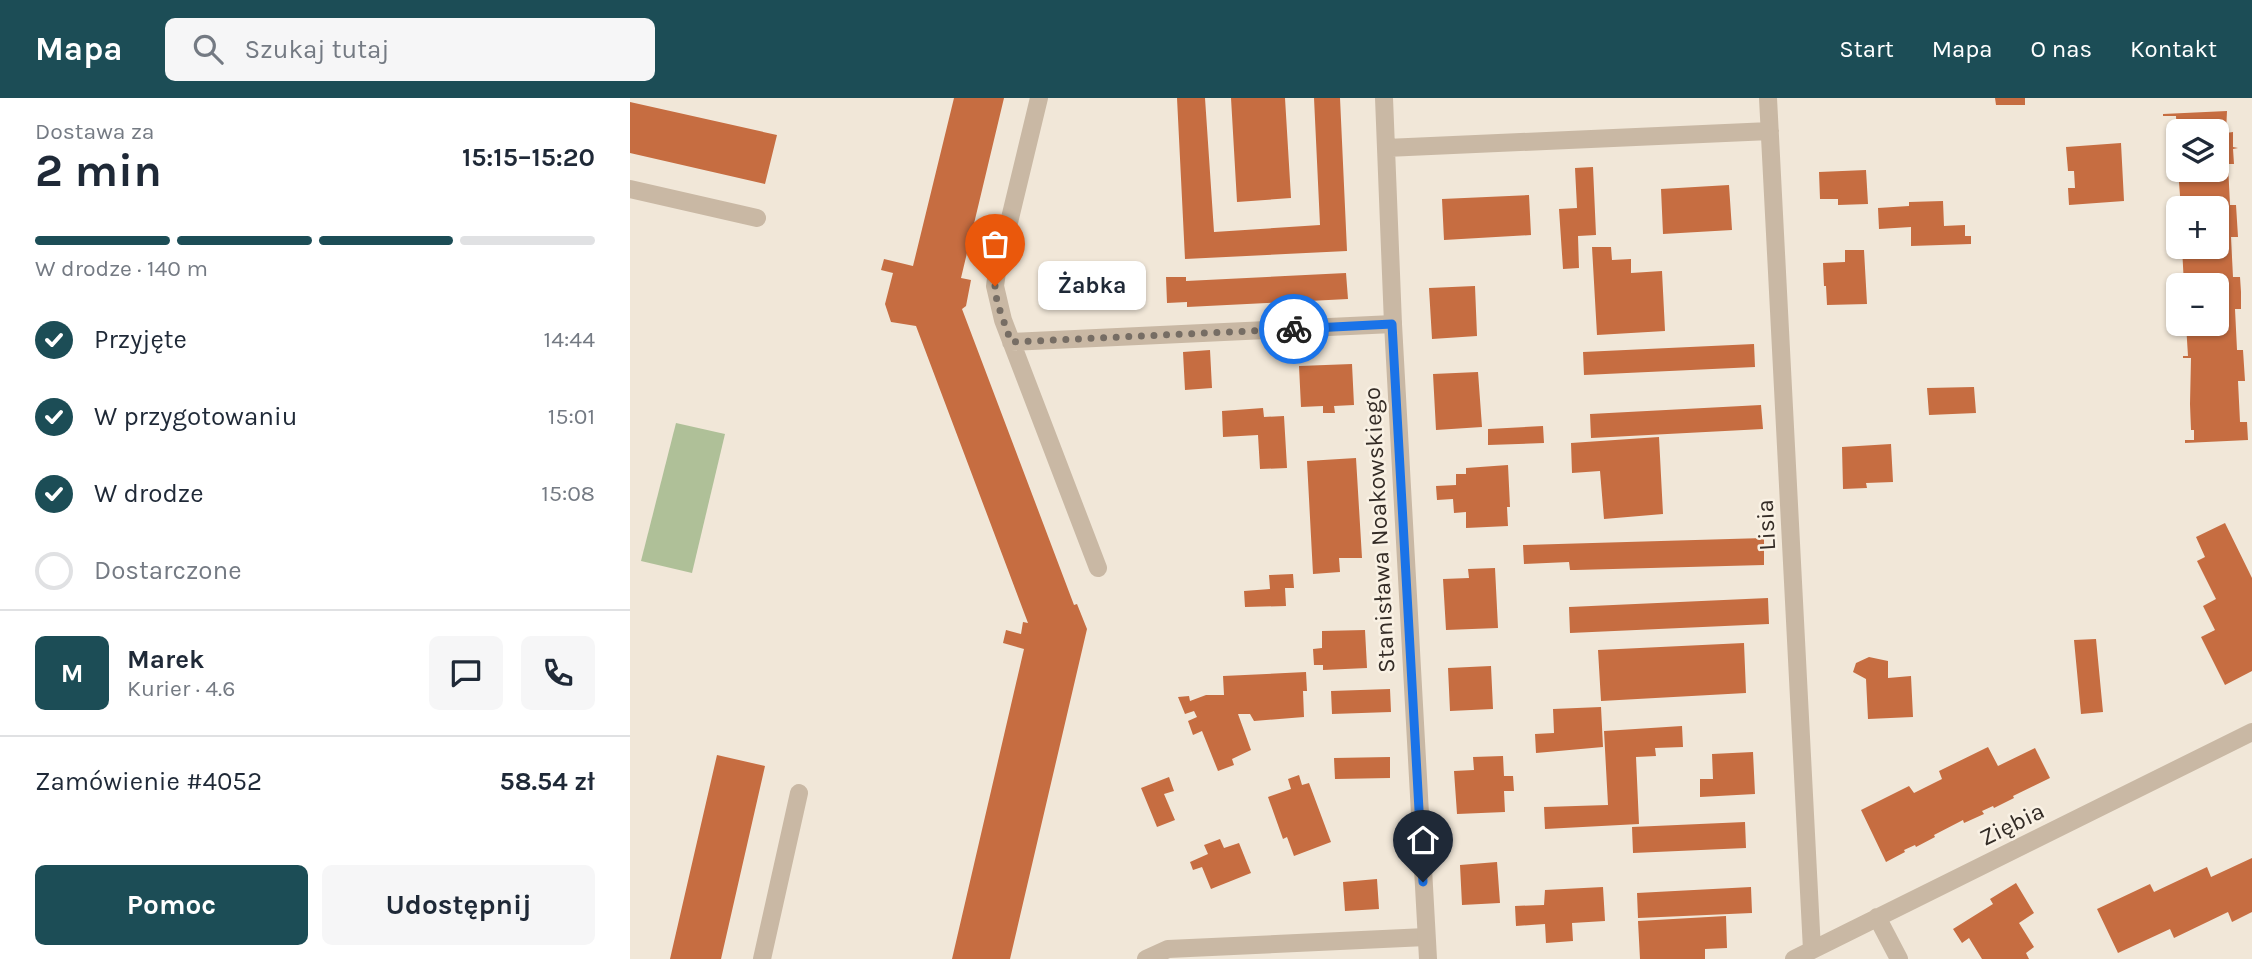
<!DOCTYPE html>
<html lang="pl">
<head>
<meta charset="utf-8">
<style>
  body { margin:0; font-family:Karla,sans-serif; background:#f6f6f7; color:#1f2937; height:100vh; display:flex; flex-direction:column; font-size:26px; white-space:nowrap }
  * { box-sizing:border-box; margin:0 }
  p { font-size:23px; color:#747a83 }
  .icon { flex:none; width:38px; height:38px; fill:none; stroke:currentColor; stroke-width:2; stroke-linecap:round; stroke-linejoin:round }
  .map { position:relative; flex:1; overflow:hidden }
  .sheet { display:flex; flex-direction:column; background:#fff; width:630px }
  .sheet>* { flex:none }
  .controls { position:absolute; left:1536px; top:21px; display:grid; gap:14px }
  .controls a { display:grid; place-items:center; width:63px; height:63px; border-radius:10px; background:#fff; box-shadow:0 2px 5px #0004; font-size:35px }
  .pin { position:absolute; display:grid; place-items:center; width:60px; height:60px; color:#fff; margin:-72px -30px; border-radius:50% 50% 50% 0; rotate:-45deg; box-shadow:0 0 7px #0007 }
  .pin .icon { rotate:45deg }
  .courier { position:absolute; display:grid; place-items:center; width:70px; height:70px; margin:-35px; border:5px solid #1a73e8; border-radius:50%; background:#fff; color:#222; box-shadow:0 2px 9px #0007 }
  .bubble { position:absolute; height:49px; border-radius:10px; background:#fff; box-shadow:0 2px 5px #0004; font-size:23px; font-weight:700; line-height:49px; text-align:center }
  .head em { font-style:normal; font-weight:700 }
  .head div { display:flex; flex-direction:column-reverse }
  .head { display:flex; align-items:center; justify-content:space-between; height:119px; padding:0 35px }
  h1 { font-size:46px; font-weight:700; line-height:52px }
  .bar { display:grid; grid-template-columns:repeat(4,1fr); gap:10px 7px; align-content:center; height:84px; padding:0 35px }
  .bar i { height:9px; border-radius:5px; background:#e0e1e3 }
  .bar .active { background:#1c4d56 }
  .bar p { grid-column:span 4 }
  .line { display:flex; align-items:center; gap:18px; padding:0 35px; border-top:2px solid #e0e1e3 }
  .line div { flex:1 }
  .round { display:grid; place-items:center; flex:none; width:74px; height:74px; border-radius:10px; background:#f6f6f7 }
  ol { padding:0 35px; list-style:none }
  li { display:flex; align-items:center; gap:21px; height:77px }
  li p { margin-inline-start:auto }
  li .icon { padding:7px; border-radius:50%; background:#1c4d56; color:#fff; stroke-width:4 }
  li:last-child { color:#747a83 }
  li i { width:38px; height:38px; border:4px solid #e0e1e3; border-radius:50% }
  .primary-button { display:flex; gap:14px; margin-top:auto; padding:14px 35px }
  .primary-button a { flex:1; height:80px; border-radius:10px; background:#1c4d56; color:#fff; font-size:28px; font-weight:700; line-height:80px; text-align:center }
  .primary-button a+a { background:#f6f6f7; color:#1f2937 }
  header { display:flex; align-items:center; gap:42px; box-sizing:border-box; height:98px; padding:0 35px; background:#1c4d56; color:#fff }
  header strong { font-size:33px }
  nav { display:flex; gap:38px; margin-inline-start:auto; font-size:24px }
  .search { width:490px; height:63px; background:#f6f6f7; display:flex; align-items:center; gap:18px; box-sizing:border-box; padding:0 24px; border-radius:10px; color:#747a83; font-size:26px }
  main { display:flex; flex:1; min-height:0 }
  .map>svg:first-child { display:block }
</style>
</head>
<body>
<header>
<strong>Mapa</strong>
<div class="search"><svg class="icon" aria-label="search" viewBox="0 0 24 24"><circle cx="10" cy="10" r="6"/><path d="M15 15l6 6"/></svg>Szukaj tutaj</div>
<nav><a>Start</a><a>Mapa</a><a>O nas</a><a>Kontakt</a></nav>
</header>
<main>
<section class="sheet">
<div class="head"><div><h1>2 min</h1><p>Dostawa za</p></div><em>15:15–15:20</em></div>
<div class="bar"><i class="active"></i><i class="active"></i><i class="active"></i><i></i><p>W drodze · 140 m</p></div>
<ol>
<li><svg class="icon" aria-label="check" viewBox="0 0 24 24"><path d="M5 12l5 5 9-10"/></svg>Przyjęte<p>14:44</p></li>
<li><svg class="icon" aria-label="check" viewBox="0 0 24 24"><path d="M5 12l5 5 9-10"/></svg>W przygotowaniu<p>15:01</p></li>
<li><svg class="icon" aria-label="check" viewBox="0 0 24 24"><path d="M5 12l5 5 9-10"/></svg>W drodze<p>15:08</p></li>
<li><i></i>Dostarczone</li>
</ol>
<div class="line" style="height:126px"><b class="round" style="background:#1c4d56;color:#fff">M</b><div><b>Marek</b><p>Kurier · 4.6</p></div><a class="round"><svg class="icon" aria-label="chat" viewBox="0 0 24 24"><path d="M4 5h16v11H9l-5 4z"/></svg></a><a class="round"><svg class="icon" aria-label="phone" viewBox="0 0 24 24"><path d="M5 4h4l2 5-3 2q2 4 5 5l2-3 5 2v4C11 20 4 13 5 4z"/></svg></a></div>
<div class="line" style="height:91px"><div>Zamówienie #4052</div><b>58.54 zł</b></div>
<div class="primary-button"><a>Pomoc</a><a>Udostępnij</a></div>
</section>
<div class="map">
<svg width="1622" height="861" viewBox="0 0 1622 861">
  <rect width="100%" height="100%" fill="#f1e7d8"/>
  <path fill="#afc098" d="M 46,325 L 95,336 L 62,475 L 11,463 Z"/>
  <path fill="#c66d41" d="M 324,0 L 374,0 L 331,180 L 341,182 L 336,208 L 332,211 L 444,507 L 447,506 L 457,531 L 380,861 L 322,861 L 394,551 L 373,545 L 376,532 L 391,536 L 393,524 L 398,525 L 286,228 L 261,224 L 255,206 L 263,175 L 251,172 L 254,161 L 283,168 Z
    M 547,0 L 575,0 L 584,134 L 690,127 L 684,0 L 710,0 L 717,153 L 555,161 Z
    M 601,0 L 655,0 L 661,100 L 607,104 Z
    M 1365,0 L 1395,0 L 1395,7 L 1366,7 Z
    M 0,4 L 147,37 L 135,86 L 0,55 Z
    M 1597,13 L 1596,35 L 1603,34 L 1603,49 L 1608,50 L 1603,51 L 1604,66 L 1598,66 L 1600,107 L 1606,107 L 1608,139 L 1601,139 L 1603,179 L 1610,179 L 1611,194 L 1611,211 L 1605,211 L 1607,252 L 1613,252 L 1615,283 L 1608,283 L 1610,324 L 1617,324 L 1618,342 L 1555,345 L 1555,342 L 1564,342 L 1564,332 L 1561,332 L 1560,306 L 1561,260 L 1553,260 L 1553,258 L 1558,258 L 1556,226 L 1587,226 L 1587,187 L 1554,187 L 1552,149 L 1587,149 L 1587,110 L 1551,110 L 1548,72 L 1587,72 L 1587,33 L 1549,33 L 1549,38 L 1547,38 L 1546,18 L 1533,18 L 1533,16 Z
    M 1491,45 L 1494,103 L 1439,107 L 1438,90 L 1445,90 L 1444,73 L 1438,73 L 1436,49 Z
    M 963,69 L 966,137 L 948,138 L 949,170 L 933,171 L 929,111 L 947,110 L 945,70 Z
    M 1236,72 L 1238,106 L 1208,107 L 1208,101 L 1190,101 L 1189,74 Z
    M 1099,87 L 1102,132 L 1033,136 L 1031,91 Z
    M 899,97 L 901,137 L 814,142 L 812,101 Z
    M 1313,103 L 1314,128 L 1335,127 L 1335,138 L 1341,138 L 1341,146 L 1281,148 L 1281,129 L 1249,131 L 1248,110 L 1279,108 L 1279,104 Z
    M 962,149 L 981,149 L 982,162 L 1001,161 L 1001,175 L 1032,173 L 1035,233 L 967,237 Z
    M 1215,152 L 1234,152 L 1237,206 L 1197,207 L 1196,188 L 1194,188 L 1193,165 L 1215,164 Z
    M 716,175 L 718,201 L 557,209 L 557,204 L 537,205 L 536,179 L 556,179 L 556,183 Z
    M 845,188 L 847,238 L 802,241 L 799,190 Z
    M 1124,246 L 1125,269 L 954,277 L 953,254 Z
    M 580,252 L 582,290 L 555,292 L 553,254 Z
    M 722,266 L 724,307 L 704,308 L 705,315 L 693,315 L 693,308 L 671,309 L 669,268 Z
    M 848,274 L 852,329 L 806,332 L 803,276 Z
    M 1344,289 L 1346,315 L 1299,317 L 1297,290 Z
    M 1131,307 L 1133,331 L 961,340 L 960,316 Z
    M 633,310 L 634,319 L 654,318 L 657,370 L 630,371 L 628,337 L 593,339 L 592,313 Z
    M 913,328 L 914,345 L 858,347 L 858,331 Z
    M 1029,339 L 1033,416 L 974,421 L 970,373 L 942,375 L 941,345 Z
    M 1261,346 L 1263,384 L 1236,385 L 1237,390 L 1213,391 L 1212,349 Z
    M 726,360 L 732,460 L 709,460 L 710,474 L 683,476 L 677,363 Z
    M 878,367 L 880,409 L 877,409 L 878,428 L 836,430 L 836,414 L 824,415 L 823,401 L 807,402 L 806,388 L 826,387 L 826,376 L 836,376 L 836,370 Z
    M 1595,425 L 1622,480 L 1622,573 L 1595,587 L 1571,539 L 1585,532 L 1573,508 L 1586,501 L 1567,463 L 1575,459 L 1566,439 Z
    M 1134,440 L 1134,467 L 945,472 L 940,472 L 939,464 L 894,466 L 893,447 Z
    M 865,470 L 868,530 L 816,532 L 813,481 L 839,480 L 838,471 Z
    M 663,476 L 664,490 L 655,490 L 656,508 L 615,509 L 614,493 L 640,491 L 639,477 Z
    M 1138,500 L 1139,526 L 940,535 L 939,509 Z
    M 735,532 L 737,570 L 693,572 L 693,567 L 684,567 L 683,551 L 692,550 L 692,533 Z
    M 1466,541 L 1473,614 L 1451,616 L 1444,542 Z
    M 1114,545 L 1116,595 L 971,603 L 968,552 Z
    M 1239,559 L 1258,563 L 1258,580 L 1281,578 L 1283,619 L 1238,621 L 1236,581 L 1223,574 L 1226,565 Z
    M 861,568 L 863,611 L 820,613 L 818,570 Z
    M 676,574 L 677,593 L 673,593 L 674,619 L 624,623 L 620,616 L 608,616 L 621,652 L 602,661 L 604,667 L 588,673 L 572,633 L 563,637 L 558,623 L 567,619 L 564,613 L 555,616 L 548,599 L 559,598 L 560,603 L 576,597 L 594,597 L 593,578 Z
    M 760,591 L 761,614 L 702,616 L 701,593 Z
    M 971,609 L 973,649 L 906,655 L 905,636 L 924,635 L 923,611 Z
    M 1052,628 L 1053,649 L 1025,650 L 1026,658 L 1006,659 L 1009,726 L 915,731 L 914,709 L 978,707 L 974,633 Z
    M 1358,649 L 1368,668 L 1405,650 L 1420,680 L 1383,698 L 1384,700 L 1364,710 L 1363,708 L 1352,713 L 1354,716 L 1334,725 L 1333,722 L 1304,737 L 1305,739 L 1286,749 L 1285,747 L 1274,752 L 1275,754 L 1256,764 L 1231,712 L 1279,688 L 1284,695 L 1312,681 L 1309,673 Z
    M 1123,654 L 1125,696 L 1070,699 L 1070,681 L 1083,681 L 1082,656 Z
    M 87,657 L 135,668 L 91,861 L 40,861 Z
    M 873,658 L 874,678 L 883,678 L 884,693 L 874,693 L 875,714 L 827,716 L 824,673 L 844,672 L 843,659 Z
    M 760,659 L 760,680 L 705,681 L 704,660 Z
    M 669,677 L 672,687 L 679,685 L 701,744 L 664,758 L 657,739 L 653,741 L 638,699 L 661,691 L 658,681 Z
    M 539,679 L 544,693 L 534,696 L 545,722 L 527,729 L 511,690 Z
    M 1115,724 L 1116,750 L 1003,755 L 1002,729 Z
    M 590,741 L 594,750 L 609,745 L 621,775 L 581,791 L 572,769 L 563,772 L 560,764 L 578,756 L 574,747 Z
    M 1622,760 L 1622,814 L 1602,824 L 1598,814 L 1544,840 L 1540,831 L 1488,855 L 1467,811 L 1520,786 L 1524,794 L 1577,769 L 1581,779 Z
    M 867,764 L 870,805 L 832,807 L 830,767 Z
    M 747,781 L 749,811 L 715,813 L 713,784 Z
    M 1386,785 L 1404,815 L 1389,825 L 1404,849 L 1396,855 L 1399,861 L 1352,861 L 1339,840 L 1332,845 L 1323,831 L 1363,806 L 1360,801 Z
    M 973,789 L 975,823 L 942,825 L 943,843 L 916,845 L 915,826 L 886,828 L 885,808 L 914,807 L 915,792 Z
    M 1121,789 L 1122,815 L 1008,820 L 1007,795 Z
    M 1096,818 L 1097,850 L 1075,851 L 1075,861 L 1010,861 L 1008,823 Z"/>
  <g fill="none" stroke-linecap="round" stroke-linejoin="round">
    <path stroke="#c9b8a4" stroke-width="18" d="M 409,0 L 367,174 L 365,188 L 373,222 L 468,470
      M 0,91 L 127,120
      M 381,244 L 763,226
      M 132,861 L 169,695
      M 516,861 L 538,851 L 796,839"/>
    <path stroke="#c9b8a4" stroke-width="18" d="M 754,0 L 763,226 L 798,861
      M 1138,0 L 1182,852
      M 756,50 L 1140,33
      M 1247,819 L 1269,861
      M 1164,861 L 1622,634"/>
  </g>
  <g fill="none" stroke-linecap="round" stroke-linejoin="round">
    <path stroke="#766d64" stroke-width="7" stroke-dasharray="0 12.6" d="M 365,188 L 367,204 L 381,244 L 664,231"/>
    <path stroke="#1a73e8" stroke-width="9" d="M 664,231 L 762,226 L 793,784"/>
  </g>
  <g text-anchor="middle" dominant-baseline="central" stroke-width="5" stroke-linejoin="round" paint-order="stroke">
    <g font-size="24" fill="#342c26" stroke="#f9f1e4">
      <text transform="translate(1136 427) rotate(-93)">Lisia</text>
      <text transform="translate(749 432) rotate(-93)">Stanisława Noakowskiego</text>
      <text transform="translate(1382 726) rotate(-26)">Ziębia</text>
    </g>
  </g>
</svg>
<div class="controls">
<a><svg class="icon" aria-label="layers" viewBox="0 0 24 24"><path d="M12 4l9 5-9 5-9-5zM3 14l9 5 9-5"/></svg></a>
<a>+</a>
<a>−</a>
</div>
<div class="pin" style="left:365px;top:188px;background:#ea580c"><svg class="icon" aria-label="bag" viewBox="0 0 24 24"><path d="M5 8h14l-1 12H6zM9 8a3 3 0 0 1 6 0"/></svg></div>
<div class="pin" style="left:793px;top:784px;background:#1f2937"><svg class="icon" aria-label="home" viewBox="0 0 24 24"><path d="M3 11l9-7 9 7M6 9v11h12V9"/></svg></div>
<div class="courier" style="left:664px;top:231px"><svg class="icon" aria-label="bike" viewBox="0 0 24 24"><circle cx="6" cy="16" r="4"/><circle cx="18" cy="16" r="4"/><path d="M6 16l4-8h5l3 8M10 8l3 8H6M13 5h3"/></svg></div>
<div class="bubble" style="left:408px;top:163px;width:108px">Żabka</div>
</div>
</main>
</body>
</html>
